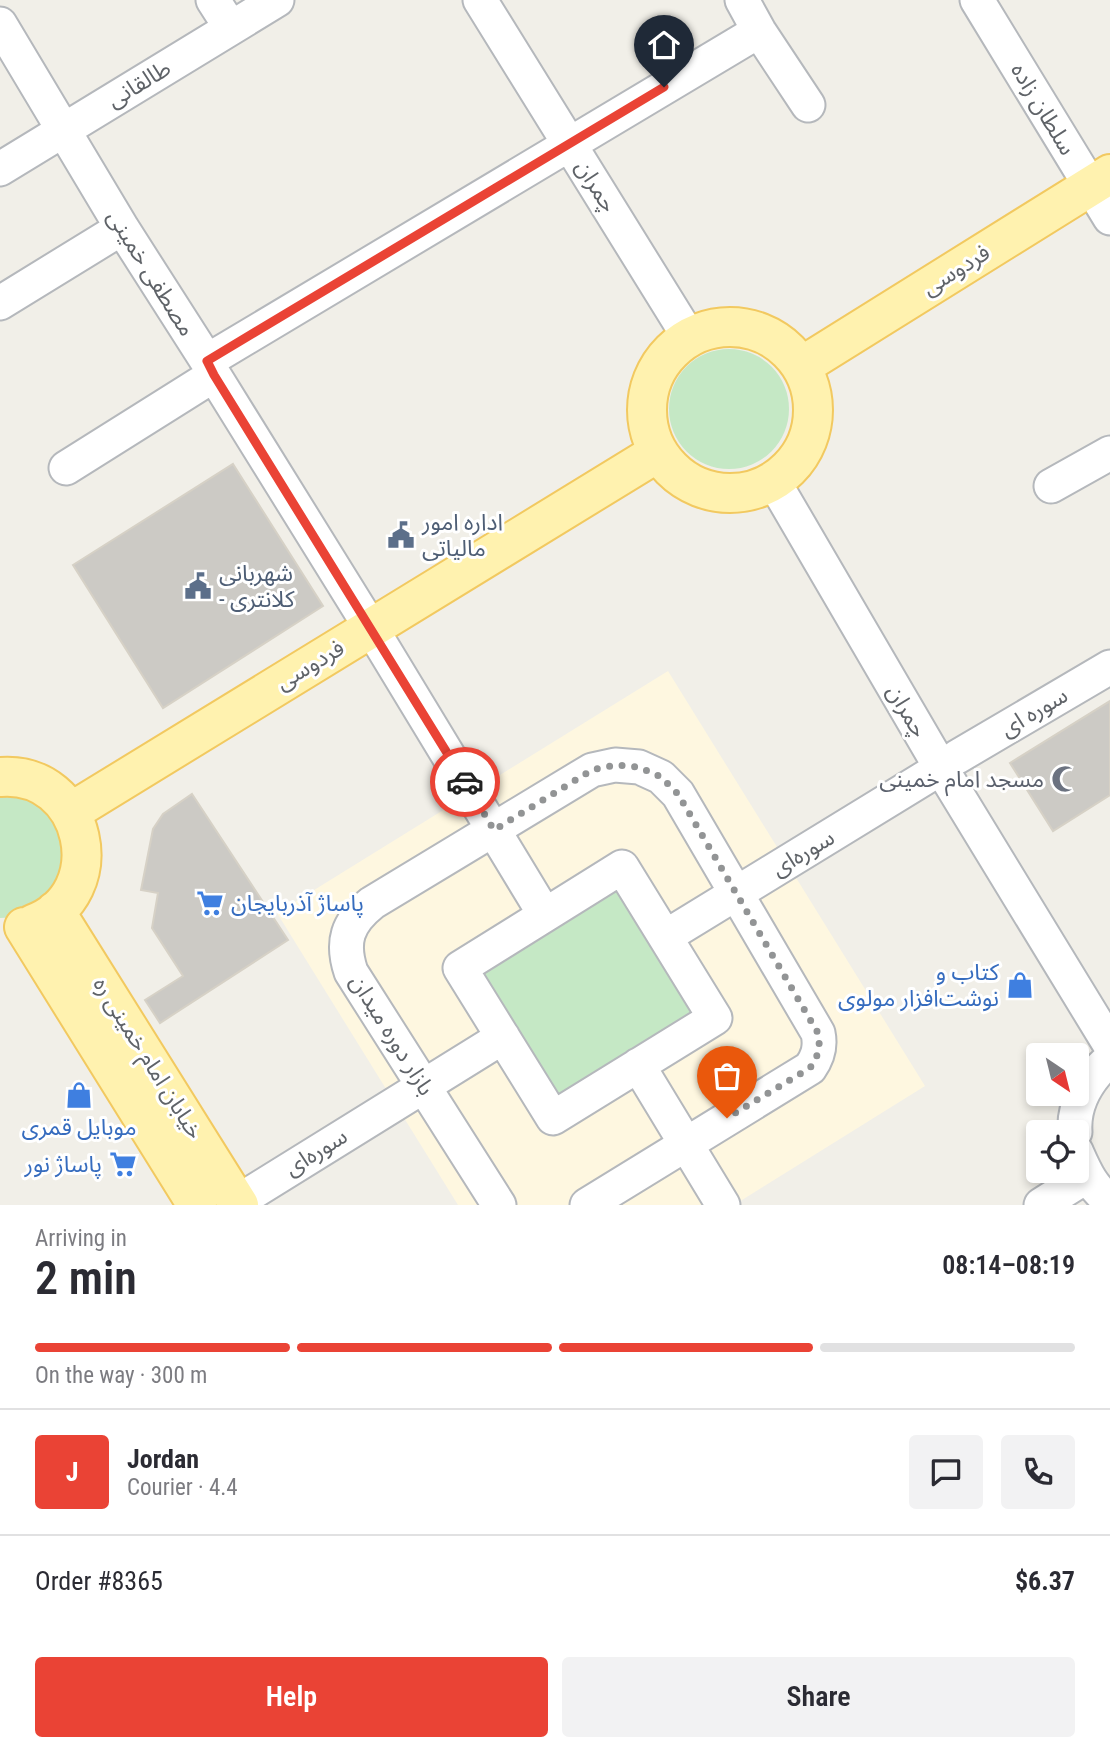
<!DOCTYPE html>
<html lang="en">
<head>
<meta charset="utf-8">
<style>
  body { margin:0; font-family:"Roboto Condensed","Noto Sans Arabic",sans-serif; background:#f2f2f3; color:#2b2b33; height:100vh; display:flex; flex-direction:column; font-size:26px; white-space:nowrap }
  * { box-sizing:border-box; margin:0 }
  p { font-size:23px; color:#7c7c81 }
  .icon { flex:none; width:38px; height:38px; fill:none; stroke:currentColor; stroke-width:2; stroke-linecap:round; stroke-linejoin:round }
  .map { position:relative; height:1205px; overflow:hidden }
  .side { display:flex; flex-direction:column; background:#fff; flex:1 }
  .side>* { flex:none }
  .needle { width:46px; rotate:145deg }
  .fabs { position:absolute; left:1026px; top:1043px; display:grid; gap:14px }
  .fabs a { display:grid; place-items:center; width:63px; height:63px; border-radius:7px; background:#fff; box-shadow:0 4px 10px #0003; font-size:35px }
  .pin { position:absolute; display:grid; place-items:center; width:60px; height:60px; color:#fff; margin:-72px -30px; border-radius:50% 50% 50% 0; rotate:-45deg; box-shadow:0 0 7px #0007 }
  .pin .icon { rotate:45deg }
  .courier { position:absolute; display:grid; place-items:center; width:70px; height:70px; margin:-35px; border:5px solid #ea4335; border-radius:50%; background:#fff; color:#222; box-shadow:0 2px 9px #0007 }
  .head em { font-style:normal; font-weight:600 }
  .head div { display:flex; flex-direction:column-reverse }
  .head { display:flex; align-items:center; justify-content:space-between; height:119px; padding:0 35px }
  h1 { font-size:46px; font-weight:600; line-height:52px }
  .bar { display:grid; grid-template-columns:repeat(4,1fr); gap:10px 7px; align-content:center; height:84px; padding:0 35px }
  .bar i { height:9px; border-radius:5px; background:#e1e1e2 }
  .bar .current { background:#ea4335 }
  .bar p { grid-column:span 4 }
  .line { display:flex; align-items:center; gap:18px; padding:0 35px; border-top:2px solid #e1e1e2 }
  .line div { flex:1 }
  .round { display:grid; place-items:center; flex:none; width:74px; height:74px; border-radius:7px; background:#f2f2f3 }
  .cta { display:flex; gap:14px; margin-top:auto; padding:14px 35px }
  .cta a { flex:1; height:80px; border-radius:7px; background:#ea4335; color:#fff; font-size:28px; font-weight:600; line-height:80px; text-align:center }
  .cta a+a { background:#f2f2f3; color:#2b2b33 }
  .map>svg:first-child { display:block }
</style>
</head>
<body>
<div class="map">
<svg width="1110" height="1205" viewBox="0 0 1110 1205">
  <rect width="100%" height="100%" fill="#f1efe8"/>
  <path fill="#fef7e0" d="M 668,671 L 925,1086 L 734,1205 L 458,1205 L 277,913 Z"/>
  <path fill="#c5e8c5" d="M669 409a60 60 0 1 1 120 0a60 60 0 1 1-120 0Z
    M 8,788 L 60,817 L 67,876 L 19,917 L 0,918 L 0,789 Z
    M 622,867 L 715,1018 L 553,1118 L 460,968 Z"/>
  <path fill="#cccac5" stroke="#d6d1c6" stroke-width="2" d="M 233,464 L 323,606 L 163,708 L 73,565 Z
    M 1110,701 L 1110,795 L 1053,831 L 1010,763 Z
    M 192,794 L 288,940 L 160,1023 L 145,1000 L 183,976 L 152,928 L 158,893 L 141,890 L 153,829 L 163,814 Z"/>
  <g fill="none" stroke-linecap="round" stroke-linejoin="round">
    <defs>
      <path id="minor" d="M 213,0 L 231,28
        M 480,0 L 689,337
        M 742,0 L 759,31 L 808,105
        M 977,0 L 1110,218
        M 0,24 L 122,228 L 207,361 L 214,375 L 371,628 L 545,915
        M 0,169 L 277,0
        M 0,303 L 122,228
        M 207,361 L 759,31
        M 66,468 L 214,375
        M 774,482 L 941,768 L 1110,1045
        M 1051,486 L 1110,453
        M 957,757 L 1110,667
        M 622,867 L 715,1018 L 553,1118 L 460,968 Z
        M 665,937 L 941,768
        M 638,1065 L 723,1205
        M 1075,1132 C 1073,1103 1089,1078 1110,1059
        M 1076,1151 C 1084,1169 1092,1189 1110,1200
        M 237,1202 L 503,1037
        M 499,1205 L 351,972 C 341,942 347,923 372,903 L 592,770 L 615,765 L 639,767 L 661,777 L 678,794 L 818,1033 C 821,1047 818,1057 810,1068 L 587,1205
        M 1041,1205 L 1087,1176"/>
      <path id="major" d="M647 410a83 83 0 1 1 166 0a83 83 0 1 1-166 0Z
        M 802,366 L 1110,174
        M 0,777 C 87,770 114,894 33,924
        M 71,812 L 657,453
        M 55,911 L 239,1205
        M 24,927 L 197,1205"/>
    </defs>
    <use href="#minor" stroke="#b5b8bc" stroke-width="37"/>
    <use href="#major" stroke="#f2c960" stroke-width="42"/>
    <use href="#minor" stroke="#fff" stroke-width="33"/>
    <use href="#major" stroke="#fff2af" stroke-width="38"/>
  </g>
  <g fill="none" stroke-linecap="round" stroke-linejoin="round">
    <path stroke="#929495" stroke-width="7" stroke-dasharray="0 12.6" d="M 465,782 L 494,830 L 592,770 L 615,765 L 639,767 L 661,777 L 678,794 L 818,1033 C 821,1047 818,1057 810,1068 L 727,1118"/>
    <path stroke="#ea4335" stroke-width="9" d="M 465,782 L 214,375 L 207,361 L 664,87"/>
  </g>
  <defs>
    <symbol id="civic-bare" viewBox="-9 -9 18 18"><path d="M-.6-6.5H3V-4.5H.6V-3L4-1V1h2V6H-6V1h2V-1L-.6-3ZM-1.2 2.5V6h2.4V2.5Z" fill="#5c6f8a" stroke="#fff" stroke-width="2.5" paint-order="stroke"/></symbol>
    <symbol id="mosque-bare" viewBox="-9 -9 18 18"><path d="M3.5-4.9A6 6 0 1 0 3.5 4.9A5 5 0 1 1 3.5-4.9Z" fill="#6b7280" stroke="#fff" stroke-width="2.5" paint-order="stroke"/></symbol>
    <symbol id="supermarket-bare" viewBox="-9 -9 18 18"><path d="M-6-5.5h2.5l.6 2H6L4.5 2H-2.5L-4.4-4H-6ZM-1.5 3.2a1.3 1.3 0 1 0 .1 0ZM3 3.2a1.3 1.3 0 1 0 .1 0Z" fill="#3f7fe0" stroke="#fff" stroke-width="2.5" paint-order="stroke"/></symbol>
    <symbol id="shop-bare" viewBox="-9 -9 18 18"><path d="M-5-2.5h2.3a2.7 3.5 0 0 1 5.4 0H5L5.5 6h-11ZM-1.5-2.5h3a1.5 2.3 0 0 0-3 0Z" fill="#3f7fe0" stroke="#fff" stroke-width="2.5" paint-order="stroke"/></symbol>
  </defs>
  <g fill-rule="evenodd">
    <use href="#civic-bare" x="382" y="516" width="38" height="38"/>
    <use href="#civic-bare" x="179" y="567" width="38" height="38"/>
    <use href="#mosque-bare" x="1046" y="760" width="38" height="38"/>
    <use href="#supermarket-bare" x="191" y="884" width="38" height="38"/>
    <use href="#shop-bare" x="1001" y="966" width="38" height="38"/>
    <use href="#shop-bare" x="60" y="1076" width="38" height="38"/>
    <use href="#supermarket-bare" x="104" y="1145" width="38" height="38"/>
  </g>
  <g text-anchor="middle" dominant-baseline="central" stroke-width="6" stroke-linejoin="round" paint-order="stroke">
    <g font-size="23" fill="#5f6368" stroke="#fff">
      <text transform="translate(139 84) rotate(-31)">طالقانی</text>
      <text transform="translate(1043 109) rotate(59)">سلطان زاده</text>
      <text transform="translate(596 186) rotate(58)">چمران</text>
      <text transform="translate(956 270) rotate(-32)">فردوسی</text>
      <text transform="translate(151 273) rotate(58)">مصطفی خمینی</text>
      <text transform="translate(310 665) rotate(-31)">فردوسی</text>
      <text transform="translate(907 711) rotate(60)">چمران</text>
      <text transform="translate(1034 712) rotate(-31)">سوره ای</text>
      <text transform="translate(803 853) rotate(-31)">سوره‌ای</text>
      <text transform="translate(392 1035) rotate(58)">بازار دوره میدان</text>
      <text transform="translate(148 1058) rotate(58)">خیابان امام خمینی ره</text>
      <text transform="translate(316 1152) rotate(-32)">سوره‌ای</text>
    </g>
    <g font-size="23" fill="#4e5e75" stroke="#fff" text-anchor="start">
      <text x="422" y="522">اداره امور<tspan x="422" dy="26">مالیاتی</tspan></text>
      <text x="219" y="573">شهربانی<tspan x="219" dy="26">- کلانتری</tspan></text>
    </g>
    <g font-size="23" fill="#5b616d" stroke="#fff" text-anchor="end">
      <text x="1044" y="779">مسجد امام خمینی</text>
    </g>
    <g font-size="23" fill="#366cbe" stroke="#fff" text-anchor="end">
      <text x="231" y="903" text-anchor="start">پاساژ آذربایجان</text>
      <text x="999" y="972">کتاب و<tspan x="999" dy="26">نوشت‌افزار مولوی</tspan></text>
      <text x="79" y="1127" text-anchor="middle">موبایل قمری</text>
      <text x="102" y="1164">پاساژ نور</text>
    </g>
  </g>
</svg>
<div class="fabs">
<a><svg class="needle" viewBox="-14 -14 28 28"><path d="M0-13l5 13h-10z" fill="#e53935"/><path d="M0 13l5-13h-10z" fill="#7c7c81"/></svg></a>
<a><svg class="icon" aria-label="locate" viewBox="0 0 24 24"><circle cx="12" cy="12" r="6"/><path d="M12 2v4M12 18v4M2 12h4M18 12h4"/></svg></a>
</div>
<div class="pin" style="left:727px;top:1118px;background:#ea580c"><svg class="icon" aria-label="bag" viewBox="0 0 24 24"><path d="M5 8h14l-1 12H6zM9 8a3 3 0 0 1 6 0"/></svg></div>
<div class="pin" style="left:664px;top:87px;background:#1f2937"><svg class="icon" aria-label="home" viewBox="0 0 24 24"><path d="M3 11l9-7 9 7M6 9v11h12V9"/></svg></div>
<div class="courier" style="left:465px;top:782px"><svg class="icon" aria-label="car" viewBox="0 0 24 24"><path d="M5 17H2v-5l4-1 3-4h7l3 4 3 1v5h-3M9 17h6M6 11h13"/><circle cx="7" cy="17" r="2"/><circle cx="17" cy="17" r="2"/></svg></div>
</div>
<section class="side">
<div class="head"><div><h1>2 min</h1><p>Arriving in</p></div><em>08:14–08:19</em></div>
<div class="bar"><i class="current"></i><i class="current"></i><i class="current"></i><i></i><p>On the way · 300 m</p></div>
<div class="line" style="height:126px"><b class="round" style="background:#ea4335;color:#fff">J</b><div><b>Jordan</b><p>Courier · 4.4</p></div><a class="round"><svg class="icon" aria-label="chat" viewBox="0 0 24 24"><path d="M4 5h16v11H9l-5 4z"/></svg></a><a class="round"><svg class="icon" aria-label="phone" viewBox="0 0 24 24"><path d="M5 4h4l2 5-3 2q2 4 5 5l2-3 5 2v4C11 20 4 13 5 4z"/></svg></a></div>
<div class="line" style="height:91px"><div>Order #8365</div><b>$6.37</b></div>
<div class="cta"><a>Help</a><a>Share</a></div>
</section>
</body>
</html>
